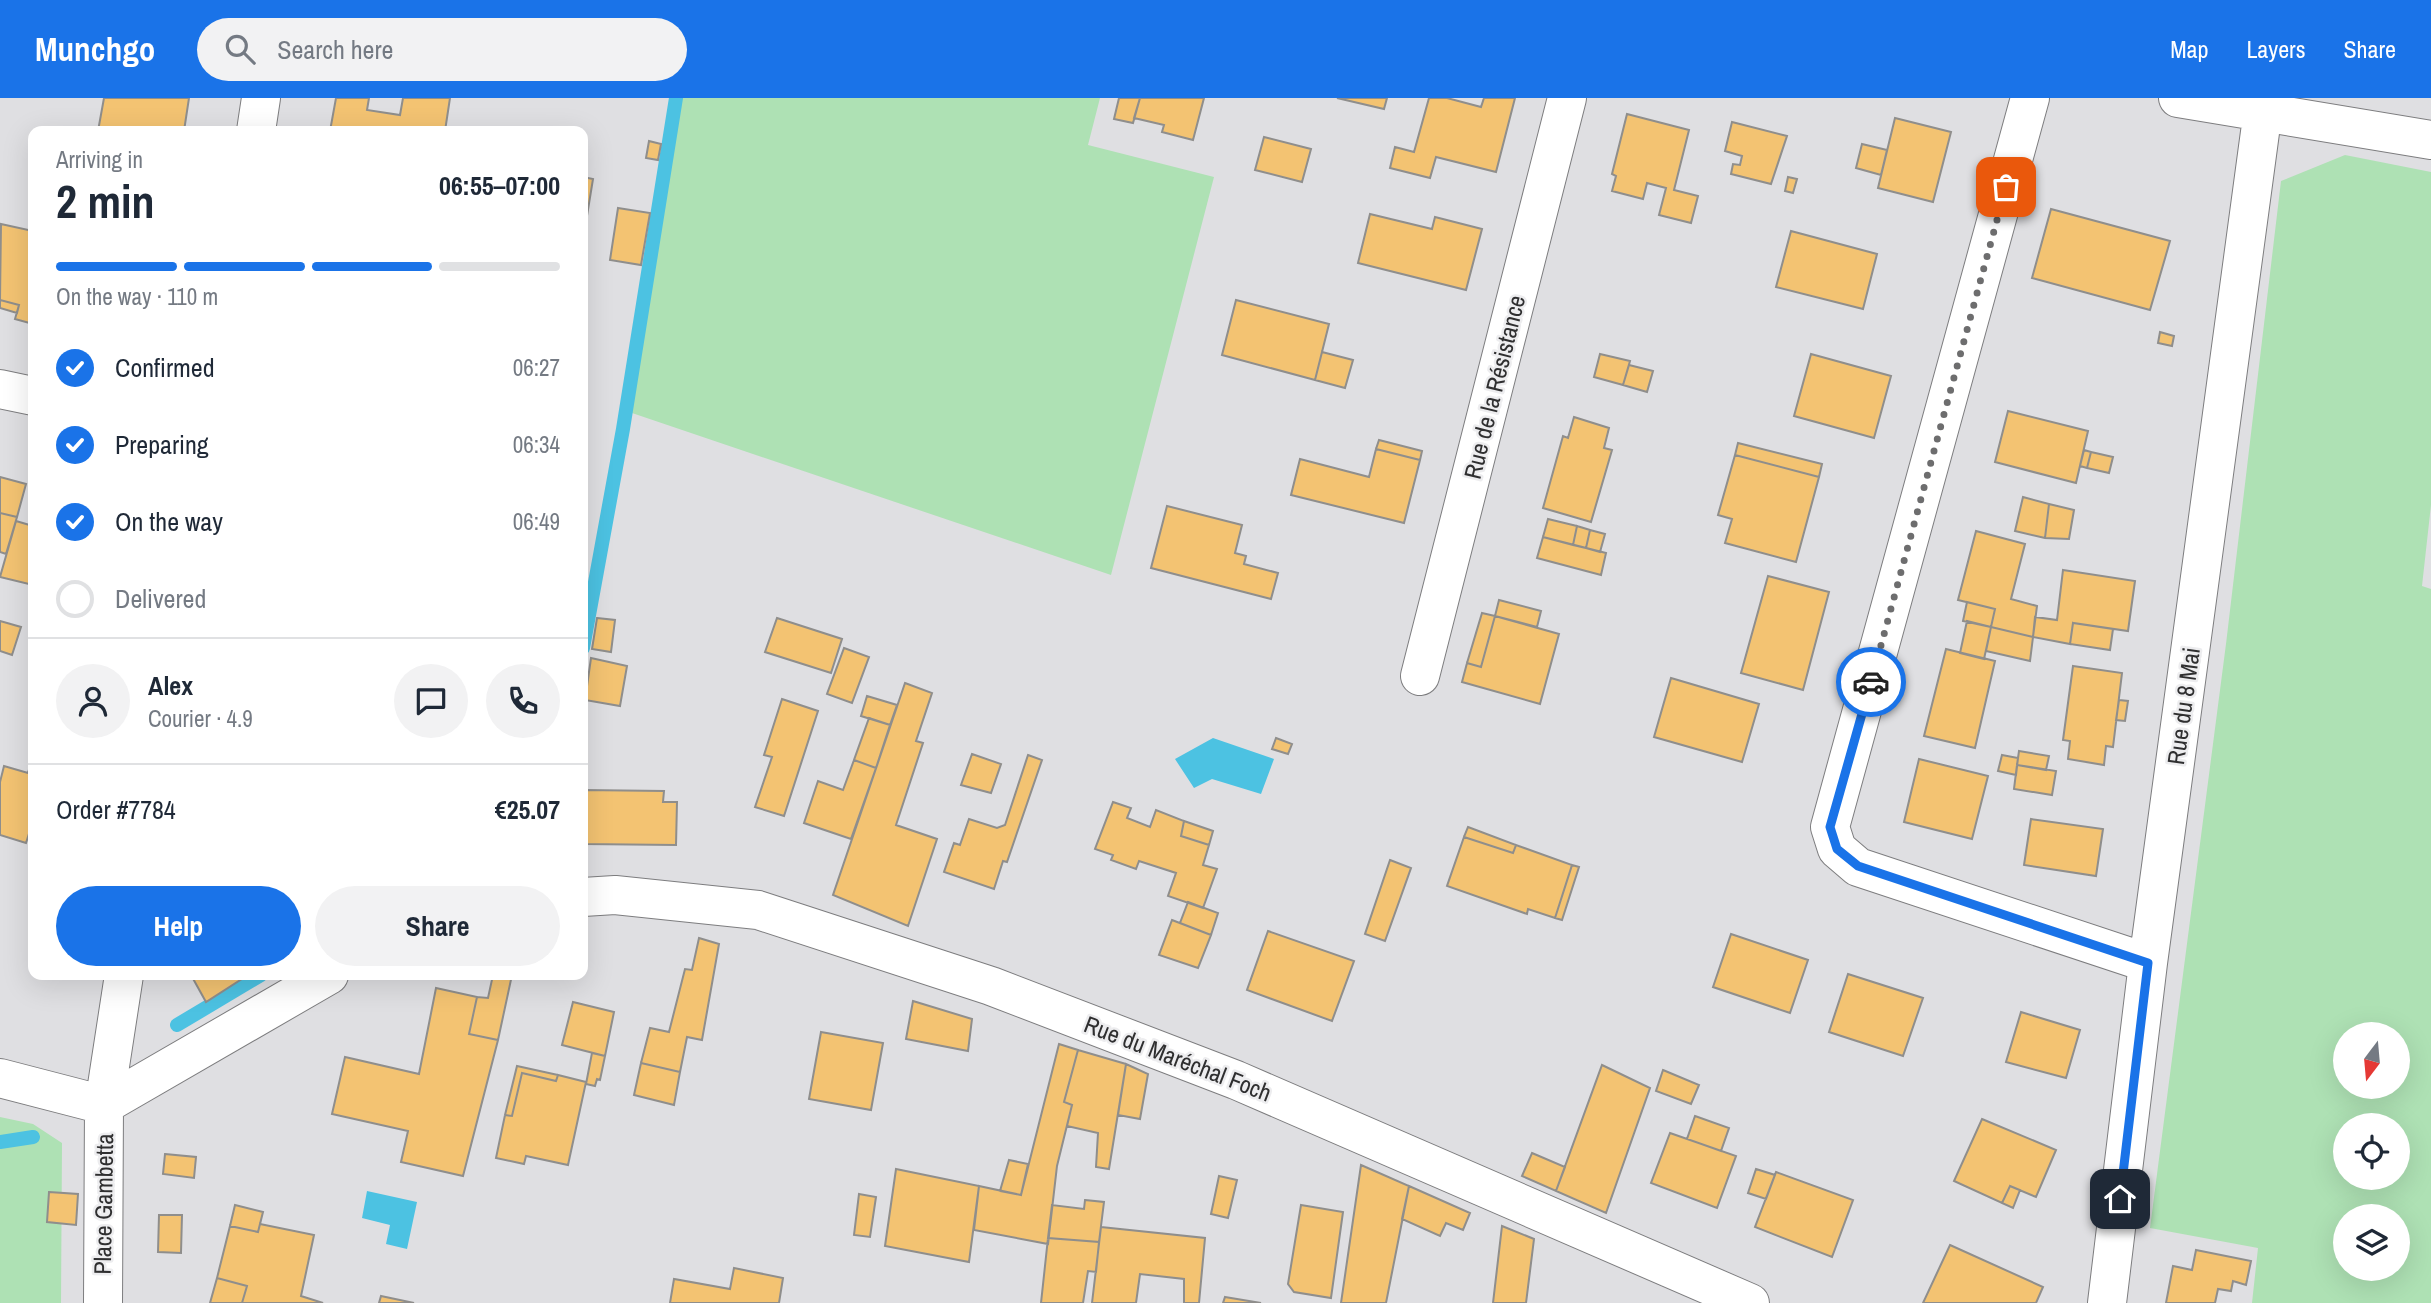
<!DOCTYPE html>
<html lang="en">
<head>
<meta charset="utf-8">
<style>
  body { margin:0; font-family:"Archivo Narrow",sans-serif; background:#f2f2f3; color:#1f2937; height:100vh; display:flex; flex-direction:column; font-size:26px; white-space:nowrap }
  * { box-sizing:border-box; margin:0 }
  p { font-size:23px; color:#747a83 }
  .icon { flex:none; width:38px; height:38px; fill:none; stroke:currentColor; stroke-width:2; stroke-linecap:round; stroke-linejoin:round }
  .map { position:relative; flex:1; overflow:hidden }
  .side { position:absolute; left:28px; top:28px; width:560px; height:854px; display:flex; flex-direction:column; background:#fff; border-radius:14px; box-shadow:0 7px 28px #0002 }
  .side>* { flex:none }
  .needle { width:46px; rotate:196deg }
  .fabs { position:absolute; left:2333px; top:924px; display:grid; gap:14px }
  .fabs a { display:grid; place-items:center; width:77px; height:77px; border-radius:50%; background:#fff; box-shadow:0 7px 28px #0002; font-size:35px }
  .pin { position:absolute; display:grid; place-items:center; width:60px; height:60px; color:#fff; margin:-30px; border-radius:14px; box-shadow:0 4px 10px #0006 }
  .courier { position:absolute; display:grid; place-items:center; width:70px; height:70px; margin:-35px; border:5px solid #1a73e8; border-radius:50%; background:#fff; color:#222; box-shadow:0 2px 9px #0007 }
  .headline em { font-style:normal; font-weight:700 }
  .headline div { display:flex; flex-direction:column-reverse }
  .headline { display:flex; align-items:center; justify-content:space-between; height:119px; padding:0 28px }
  h1 { font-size:46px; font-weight:700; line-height:52px }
  .bar { display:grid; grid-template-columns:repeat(4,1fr); gap:10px 7px; align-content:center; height:84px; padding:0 28px }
  .bar i { height:9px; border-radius:5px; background:#e0e1e3 }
  .bar .on { background:#1a73e8 }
  .bar p { grid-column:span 4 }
  .line { display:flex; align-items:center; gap:18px; padding:0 28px; border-top:2px solid #e0e1e3 }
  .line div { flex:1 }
  .round { display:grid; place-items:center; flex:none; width:74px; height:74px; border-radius:37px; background:#f2f2f3 }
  ol { padding:0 28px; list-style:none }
  li { display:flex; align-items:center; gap:21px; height:77px }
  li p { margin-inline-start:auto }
  li .icon { padding:7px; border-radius:50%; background:#1a73e8; color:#fff; stroke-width:4 }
  li:last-child { color:#747a83 }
  li i { width:38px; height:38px; border:4px solid #e0e1e3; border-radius:50% }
  .button { display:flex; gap:14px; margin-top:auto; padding:14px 28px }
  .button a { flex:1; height:80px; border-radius:42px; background:#1a73e8; color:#fff; font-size:28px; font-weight:700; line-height:80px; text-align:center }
  .button a+a { background:#f2f2f3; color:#1f2937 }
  header { display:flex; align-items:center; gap:42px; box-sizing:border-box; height:98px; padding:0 35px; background:#1a73e8; color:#fff }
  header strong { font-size:33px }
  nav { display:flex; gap:38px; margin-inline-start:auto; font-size:24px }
  .search { width:490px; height:63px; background:#f2f2f3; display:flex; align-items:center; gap:18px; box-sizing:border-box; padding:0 24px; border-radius:38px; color:#747a83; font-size:26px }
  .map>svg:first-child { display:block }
</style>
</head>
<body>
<header>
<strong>Munchgo</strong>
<div class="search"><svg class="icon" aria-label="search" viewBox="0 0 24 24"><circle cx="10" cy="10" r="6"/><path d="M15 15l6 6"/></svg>Search here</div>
<nav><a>Map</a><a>Layers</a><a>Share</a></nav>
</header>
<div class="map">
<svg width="2431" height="1205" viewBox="0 0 2431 1205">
  <rect width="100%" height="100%" fill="#dfdfe2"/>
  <path fill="#aee1b4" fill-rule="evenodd" d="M 678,0 L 1100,0 L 1088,47 L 1214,79 L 1111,477 L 632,315 Z
    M 2345,57 L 2431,74 L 2431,407 L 2422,488 L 2431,491 L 2431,1205 L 2252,1205 L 2258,1150 L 2150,1130 L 2226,546 L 2281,83 ZM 2398,936 L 2398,989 L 2345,989 L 2345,936 ZM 2345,1027 L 2398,1027 L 2398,1080 L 2345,1080 ZM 2345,1118 L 2398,1118 L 2398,1171 L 2345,1171 Z
    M 0,1019 L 33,1026 L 62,1045 L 61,1205 L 0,1205 Z"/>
  <path fill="#4cc2e2" d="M 1213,640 L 1274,661 L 1261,696 L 1212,681 L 1194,690 L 1175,661 Z
    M 367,1093 L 417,1104 L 407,1151 L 386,1146 L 390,1127 L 362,1120 Z"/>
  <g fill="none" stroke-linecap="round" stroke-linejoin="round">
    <path stroke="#4cc2e2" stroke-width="14" d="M 583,550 L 623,331 L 676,0
      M 177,927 L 261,877
      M 0,1044 L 33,1039"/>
  </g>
  <path fill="#f3c372" stroke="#8f8e8c" stroke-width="2" d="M 104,0 L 189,0 L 184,33 L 98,33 Z
    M 336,0 L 369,0 L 367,12 L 400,17 L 403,0 L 450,0 L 445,33 L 330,33 Z
    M 1119,0 L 1140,0 L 1133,25 L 1114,21 Z
    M 1140,0 L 1204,0 L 1193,42 L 1162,34 L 1164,27 L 1134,20 Z
    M 1337,0 L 1387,0 L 1384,11 Z
    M 1429,0 L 1447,0 L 1481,9 L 1484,0 L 1515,0 L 1496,74 L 1436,59 L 1430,80 L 1390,70 L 1395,49 L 1414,54 Z
    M 1627,16 L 1689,32 L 1674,92 L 1698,98 L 1691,125 L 1659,117 L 1666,90 L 1647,85 L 1643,101 L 1612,93 L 1616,78 L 1612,76 Z
    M 1895,20 L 1951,34 L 1933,104 L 1878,90 Z
    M 1732,24 L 1787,38 L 1771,86 L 1731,76 L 1733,66 L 1740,67 L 1742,58 L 1725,53 Z
    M 1264,39 L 1311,51 L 1302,84 L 1255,72 Z
    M 649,43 L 661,46 L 658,62 L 646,60 Z
    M 1862,46 L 1887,52 L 1881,77 L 1856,70 Z
    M 583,79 L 593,81 L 586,124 L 583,123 Z
    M 1788,79 L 1797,81 L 1793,95 L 1785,93 Z
    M 618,110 L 650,115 L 641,167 L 610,162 Z
    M 2051,111 L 2170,143 L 2150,212 L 2032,180 Z
    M 1370,116 L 1432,131 L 1435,119 L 1482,131 L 1466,192 L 1358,165 Z
    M 1,126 L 33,133 L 33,226 L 15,221 L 19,207 L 0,202 Z
    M 1791,133 L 1877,156 L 1863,211 L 1776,189 Z
    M 0,202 L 19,207 L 17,215 L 0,210 Z
    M 1236,202 L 1329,226 L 1315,282 L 1222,257 Z
    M 2160,234 L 2174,238 L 2172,248 L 2158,245 Z
    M 1322,254 L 1353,262 L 1345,290 L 1315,282 Z
    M 1600,256 L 1630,263 L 1623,287 L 1594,279 Z
    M 1811,256 L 1891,278 L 1874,340 L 1794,318 Z
    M 1629,267 L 1653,273 L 1647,294 L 1623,287 Z
    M 2008,313 L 2088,333 L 2076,385 L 1995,364 Z
    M 1574,319 L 1609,330 L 1604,350 L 1612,352 L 1591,424 L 1543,410 L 1563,338 L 1568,340 Z
    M 1379,342 L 1422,353 L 1420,362 L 1376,351 Z
    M 1738,345 L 1822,366 L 1819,379 L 1735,357 Z
    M 1376,351 L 1420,362 L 1404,425 L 1291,397 L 1300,361 L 1369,379 Z
    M 2084,352 L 2091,354 L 2087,370 L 2080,368 Z
    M 2091,354 L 2113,359 L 2109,375 L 2087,370 Z
    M 1735,357 L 1819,379 L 1796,464 L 1725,445 L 1732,421 L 1718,417 Z
    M 0,379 L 26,386 L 17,419 L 0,415 Z
    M 2023,399 L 2049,406 L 2045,440 L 2015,433 Z
    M 2049,406 L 2074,412 L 2069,441 L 2045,440 Z
    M 1167,408 L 1242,427 L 1235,455 L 1246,458 L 1244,466 L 1278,475 L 1271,501 L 1151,470 Z
    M 0,415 L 17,419 L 6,456 L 0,454 Z
    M 1548,421 L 1577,428 L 1573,447 L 1543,439 Z
    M 16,423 L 33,428 L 33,487 L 0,479 Z
    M 1577,428 L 1590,432 L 1586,450 L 1573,447 Z
    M 1590,432 L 1605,436 L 1600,454 L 1586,450 Z
    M 1976,433 L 2025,446 L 2011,501 L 2037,508 L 2033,539 L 1991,529 L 1995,511 L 1958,502 Z
    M 1543,439 L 1606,455 L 1601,477 L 1537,460 Z
    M 2063,472 L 2135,483 L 2128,533 L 2073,525 L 2070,546 L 2033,539 L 2035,519 L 2057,522 Z
    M 1768,478 L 1829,494 L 1803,592 L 1741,575 Z
    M 1499,502 L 1541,513 L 1537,529 L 1495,518 Z
    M 1967,504 L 1995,511 L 1991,529 L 1963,523 Z
    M 1482,515 L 1495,518 L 1481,569 L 1467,565 Z
    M 1495,518 L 1559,536 L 1540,606 L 1462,584 L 1467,565 L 1481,569 Z
    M 597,520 L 615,522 L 611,554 L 592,551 Z
    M 777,520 L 842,541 L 831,575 L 765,554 Z
    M 0,523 L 21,529 L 12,557 L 0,553 Z
    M 1967,523 L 1991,529 L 1984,561 L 1960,555 Z
    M 2073,525 L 2113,531 L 2110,552 L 2070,546 Z
    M 1991,529 L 2033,539 L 2030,563 L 1986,553 Z
    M 844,550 L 869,559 L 852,605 L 827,596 Z
    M 1946,551 L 1995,563 L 1975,650 L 1924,638 Z
    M 591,560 L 627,568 L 620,608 L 585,602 Z
    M 2073,568 L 2122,575 L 2113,649 L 2106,648 L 2104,667 L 2068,661 L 2070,643 L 2063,642 Z
    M 1671,580 L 1759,606 L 1742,664 L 1654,639 Z
    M 905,585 L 932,595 L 916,643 L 923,645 L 896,727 L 937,741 L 908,828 L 833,797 Z
    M 867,598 L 897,607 L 890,627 L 861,618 Z
    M 782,601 L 818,613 L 784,718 L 755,709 L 772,659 L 764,657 Z
    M 2119,602 L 2128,603 L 2125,623 L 2116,622 Z
    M 869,620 L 890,627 L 876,670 L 854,662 Z
    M 1276,640 L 1292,646 L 1288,656 L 1272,651 Z
    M 2019,653 L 2049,658 L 2046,672 L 2017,667 Z
    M 972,656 L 1001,666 L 991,695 L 961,687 Z
    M 33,657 L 33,723 L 26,745 L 0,737 L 0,684 L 4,668 L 28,675 Z
    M 1028,657 L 1042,662 L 1007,764 L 1003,763 L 994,791 L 944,774 L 954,745 L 960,747 L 969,721 L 997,730 L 1005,727 Z
    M 2002,657 L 2018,660 L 2016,677 L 1998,673 Z
    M 1919,661 L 1988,678 L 1972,741 L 1904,724 Z
    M 854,662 L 876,670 L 851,741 L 804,725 L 818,683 L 843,692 Z
    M 2017,667 L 2056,673 L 2052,697 L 2014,691 Z
    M 583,692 L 664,693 L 663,704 L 677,704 L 676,747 L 583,746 Z
    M 1113,704 L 1131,710 L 1127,720 L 1150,729 L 1156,712 L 1184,723 L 1181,738 L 1209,747 L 1203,767 L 1217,771 L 1203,810 L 1168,798 L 1176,775 L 1139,763 L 1136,771 L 1111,762 L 1113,757 L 1095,751 Z
    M 2031,721 L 2103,731 L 2096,778 L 2024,767 Z
    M 1184,723 L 1213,733 L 1209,747 L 1181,738 Z
    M 1468,729 L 1516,747 L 1513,755 L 1464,739 Z
    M 1464,739 L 1513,755 L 1516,747 L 1572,767 L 1555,820 L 1528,811 L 1527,816 L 1447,788 Z
    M 1390,762 L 1411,770 L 1385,843 L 1365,836 Z
    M 1572,767 L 1579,769 L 1562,822 L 1555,820 Z
    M 1188,804 L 1218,815 L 1211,837 L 1180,825 Z
    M 1172,822 L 1211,837 L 1198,870 L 1159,857 Z
    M 1268,833 L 1354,863 L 1332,923 L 1247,892 Z
    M 1731,836 L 1808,862 L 1790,915 L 1713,889 Z
    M 699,840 L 719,846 L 702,942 L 687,939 L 680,974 L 641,965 L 650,930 L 669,934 L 685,871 L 692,872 Z
    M 1848,876 L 1923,900 L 1903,958 L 1829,934 Z
    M 191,877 L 248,877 L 206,904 Z
    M 493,877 L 512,877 L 498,942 L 469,936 L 477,899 L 488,900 Z
    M 436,890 L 477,899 L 469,936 L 498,942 L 463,1078 L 401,1064 L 408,1033 L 332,1016 L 345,959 L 419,976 Z
    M 913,903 L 972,921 L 968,953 L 906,941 Z
    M 573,904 L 614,914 L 605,958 L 562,947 Z
    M 2021,914 L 2080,932 L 2066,980 L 2006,964 Z
    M 821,934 L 883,945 L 871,1012 L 809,1001 Z
    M 1059,946 L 1078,952 L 1064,1004 L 1072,1007 L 1057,1068 L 1048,1146 L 974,1132 L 979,1088 L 1021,1097 Z
    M 1078,952 L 1126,966 L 1109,1071 L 1096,1069 L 1098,1035 L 1067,1028 L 1072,1007 L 1064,1004 Z
    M 592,955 L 605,958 L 600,982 L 597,981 L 595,988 L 586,986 Z
    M 641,965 L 680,974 L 674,1007 L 634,997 Z
    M 1126,966 L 1148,976 L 1140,1021 L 1118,1017 Z
    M 1602,967 L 1650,990 L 1606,1115 L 1556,1093 Z
    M 517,968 L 558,977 L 556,983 L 522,975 L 512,1018 L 505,1017 Z
    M 1663,972 L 1699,987 L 1691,1006 L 1656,993 Z
    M 522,975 L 556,983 L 558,977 L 586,984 L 568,1067 L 526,1058 L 524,1066 L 496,1060 L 505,1017 L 512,1018 Z
    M 1695,1018 L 1729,1030 L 1721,1053 L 1687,1041 Z
    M 1982,1021 L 2056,1052 L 2036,1099 L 2010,1088 L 2002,1105 L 1954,1083 Z
    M 1670,1035 L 1736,1058 L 1717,1110 L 1651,1085 Z
    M 1532,1055 L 1565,1069 L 1556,1093 L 1522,1078 Z
    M 165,1056 L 196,1059 L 194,1080 L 163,1076 Z
    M 1009,1062 L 1028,1066 L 1021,1097 L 1000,1093 Z
    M 1361,1067 L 1409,1088 L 1386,1205 L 1341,1205 Z
    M 896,1071 L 979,1088 L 969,1164 L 885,1148 Z
    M 1756,1071 L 1775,1077 L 1766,1101 L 1748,1095 Z
    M 1776,1074 L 1853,1102 L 1832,1159 L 1755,1129 Z
    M 1219,1078 L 1237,1082 L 1228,1120 L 1211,1116 Z
    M 1409,1088 L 1470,1115 L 1463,1132 L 1446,1125 L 1440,1138 L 1402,1121 Z
    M 2010,1088 L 2020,1092 L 2013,1110 L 2002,1105 Z
    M 49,1094 L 78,1096 L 76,1127 L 47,1124 Z
    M 859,1096 L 876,1099 L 870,1139 L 854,1137 Z
    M 1085,1102 L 1104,1104 L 1099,1144 L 1048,1140 L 1052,1107 L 1084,1111 Z
    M 235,1107 L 263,1114 L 258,1134 L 230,1128 Z
    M 1301,1107 L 1343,1114 L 1331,1200 L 1294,1194 L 1288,1186 Z
    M 159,1117 L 182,1117 L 181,1155 L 158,1154 Z
    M 260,1126 L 314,1137 L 301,1198 L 323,1205 L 242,1205 L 247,1188 L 217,1180 L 230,1128 L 258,1134 Z
    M 1502,1128 L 1534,1141 L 1526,1205 L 1493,1205 Z
    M 1101,1129 L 1205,1140 L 1199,1205 L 1184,1205 L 1184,1181 L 1140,1176 L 1136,1205 L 1092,1205 Z
    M 1048,1140 L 1099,1144 L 1096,1174 L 1088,1173 L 1083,1205 L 1041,1205 Z
    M 1950,1147 L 2043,1189 L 2036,1205 L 1923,1205 Z
    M 2196,1152 L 2251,1163 L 2246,1187 L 2233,1183 L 2231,1193 L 2218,1191 L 2215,1205 L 2166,1205 L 2173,1168 L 2192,1172 Z
    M 734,1170 L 783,1180 L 779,1205 L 670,1205 L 674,1181 L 730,1191 Z
    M 217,1180 L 247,1188 L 242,1205 L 210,1205 Z
    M 381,1198 L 414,1205 L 379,1205 Z
    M 1225,1199 L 1261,1205 L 1223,1205 Z"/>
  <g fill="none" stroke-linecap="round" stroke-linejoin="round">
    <defs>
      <path id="minor" d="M 2030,0 L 1830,729 L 1837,751 L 1858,769 L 2148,865
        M 2178,0 L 2431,42
        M 256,33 L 261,0
        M 0,291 L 33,298
        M 1420,578 L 1567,0
        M 583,799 L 615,797 L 758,812 L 991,888 L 1236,982 L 1750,1205
        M 0,980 L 104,1007
        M 104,1007 L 329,877
        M 103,1205 L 104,1007 L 124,877
        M 2107,1205 L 2148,865 L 2263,12"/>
    </defs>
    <use href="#minor" stroke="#7d7d7f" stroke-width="40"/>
    <use href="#minor" stroke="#fff" stroke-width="38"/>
  </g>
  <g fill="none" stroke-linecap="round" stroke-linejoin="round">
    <path stroke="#6d6d6e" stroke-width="7" stroke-dasharray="0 12.6" d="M 1871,584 L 2006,89"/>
    <path stroke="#1a73e8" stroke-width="9" d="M 1871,584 L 1830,729 L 1837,751 L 1858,768 L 2148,865 L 2120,1101"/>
  </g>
  <g text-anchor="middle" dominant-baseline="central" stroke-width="5" stroke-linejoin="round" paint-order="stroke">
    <g font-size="24" fill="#2f2f30" stroke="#ededef">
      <text transform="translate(1494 289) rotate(-76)">Rue de la Résistance</text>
      <text transform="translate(2183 608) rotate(-82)">Rue du 8 Mai</text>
      <text transform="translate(1178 960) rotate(21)">Rue du Maréchal Foch</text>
      <text transform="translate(103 1106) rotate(-89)">Place Gambetta</text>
    </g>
  </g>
</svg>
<div class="fabs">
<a><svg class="needle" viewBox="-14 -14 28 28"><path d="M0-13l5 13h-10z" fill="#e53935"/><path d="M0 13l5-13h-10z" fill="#747a83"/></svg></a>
<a><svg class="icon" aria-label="locate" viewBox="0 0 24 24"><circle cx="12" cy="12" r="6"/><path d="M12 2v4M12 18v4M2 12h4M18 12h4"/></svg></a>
<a><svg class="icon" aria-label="layers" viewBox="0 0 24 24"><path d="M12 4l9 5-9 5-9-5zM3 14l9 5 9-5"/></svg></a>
</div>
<div class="pin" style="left:2006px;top:89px;background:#ea580c"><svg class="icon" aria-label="bag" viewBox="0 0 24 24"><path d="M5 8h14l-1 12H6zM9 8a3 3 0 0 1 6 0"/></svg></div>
<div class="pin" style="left:2120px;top:1101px;background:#1f2937"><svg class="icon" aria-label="home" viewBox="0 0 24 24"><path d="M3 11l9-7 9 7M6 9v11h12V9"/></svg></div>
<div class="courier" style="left:1871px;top:584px"><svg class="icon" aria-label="car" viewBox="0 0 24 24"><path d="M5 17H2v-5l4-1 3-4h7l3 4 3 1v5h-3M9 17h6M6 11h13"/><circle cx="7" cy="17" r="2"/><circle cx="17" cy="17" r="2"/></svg></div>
<section class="side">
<div class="headline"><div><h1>2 min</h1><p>Arriving in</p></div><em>06:55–07:00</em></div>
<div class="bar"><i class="on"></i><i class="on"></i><i class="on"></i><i></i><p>On the way · 110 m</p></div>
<ol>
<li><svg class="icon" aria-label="check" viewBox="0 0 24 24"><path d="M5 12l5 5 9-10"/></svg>Confirmed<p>06:27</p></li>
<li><svg class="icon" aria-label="check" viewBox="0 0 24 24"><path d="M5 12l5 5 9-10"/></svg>Preparing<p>06:34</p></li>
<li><svg class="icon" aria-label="check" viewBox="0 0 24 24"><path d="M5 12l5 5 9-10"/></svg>On the way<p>06:49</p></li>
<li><i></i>Delivered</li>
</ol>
<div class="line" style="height:126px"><a class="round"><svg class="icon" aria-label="person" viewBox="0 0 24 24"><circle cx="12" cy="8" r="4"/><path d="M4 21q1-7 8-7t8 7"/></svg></a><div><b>Alex</b><p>Courier · 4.9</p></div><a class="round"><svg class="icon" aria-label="chat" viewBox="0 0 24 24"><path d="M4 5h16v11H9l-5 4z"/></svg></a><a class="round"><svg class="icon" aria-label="phone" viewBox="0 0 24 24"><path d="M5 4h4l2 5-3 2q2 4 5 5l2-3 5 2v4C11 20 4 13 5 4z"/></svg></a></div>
<div class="line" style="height:91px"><div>Order #7784</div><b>€25.07</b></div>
<div class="button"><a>Help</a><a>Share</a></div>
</section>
</div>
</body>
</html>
